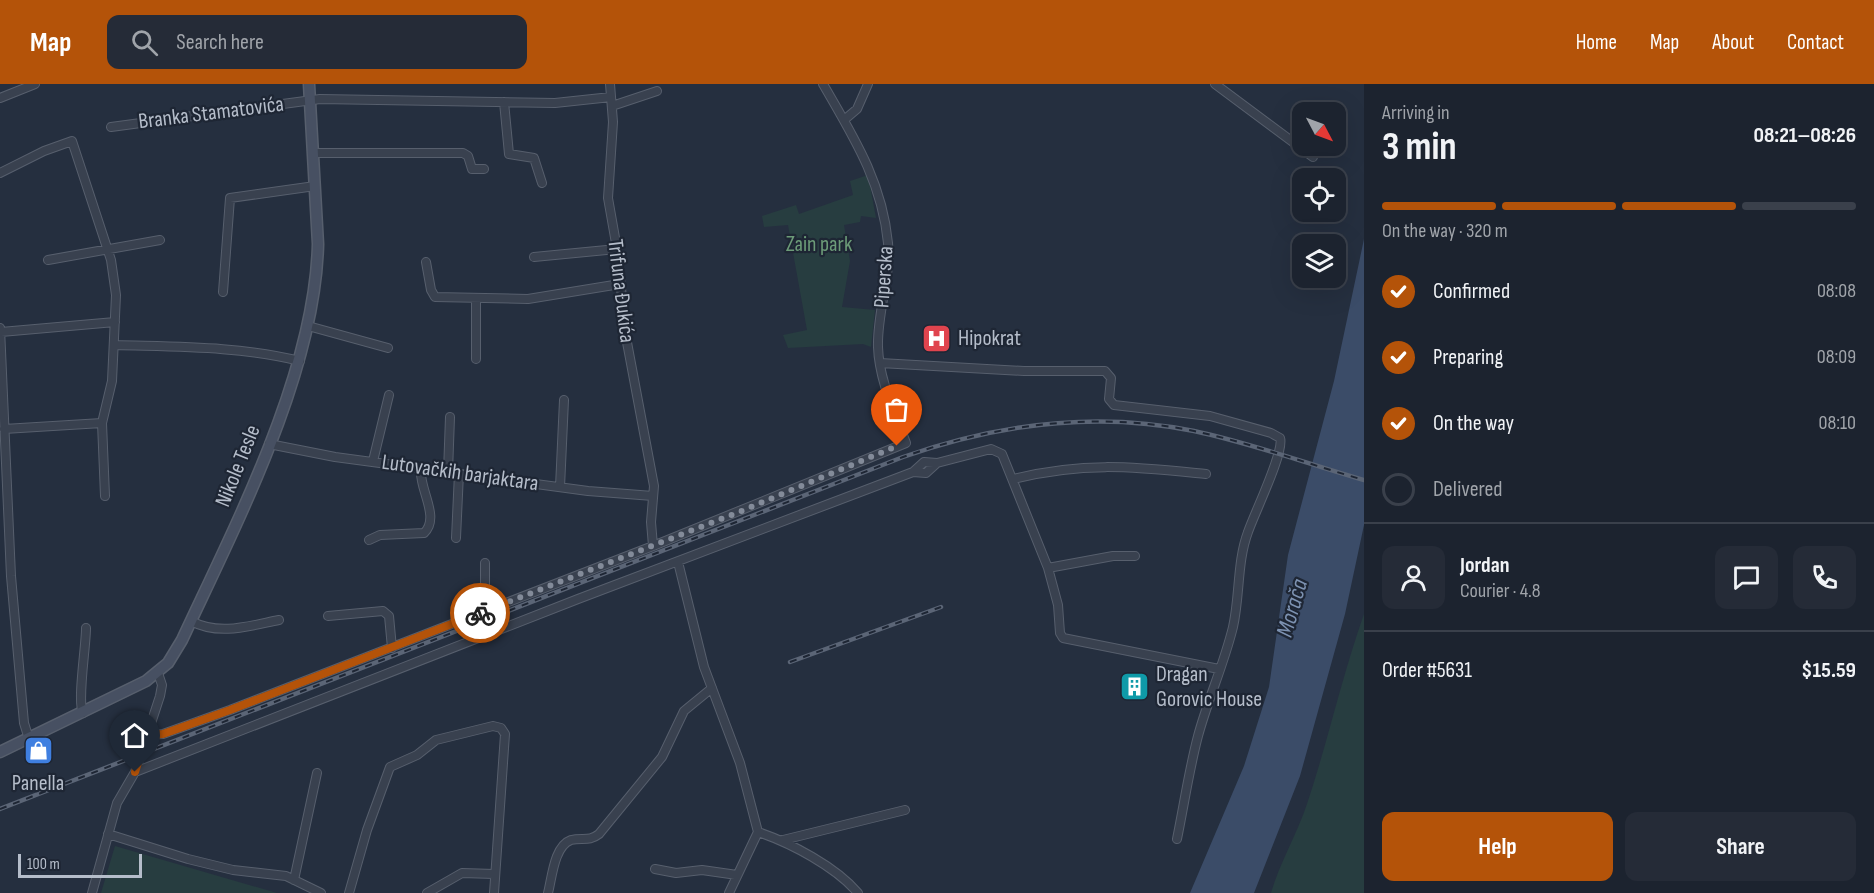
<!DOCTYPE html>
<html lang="en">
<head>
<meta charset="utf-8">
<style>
  body { margin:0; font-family:"Sofia Sans Condensed",sans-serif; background:#252b37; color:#f1f3f6; height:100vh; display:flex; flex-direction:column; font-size:22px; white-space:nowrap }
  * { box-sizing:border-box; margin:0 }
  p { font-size:20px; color:#a0a4aa }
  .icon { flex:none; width:33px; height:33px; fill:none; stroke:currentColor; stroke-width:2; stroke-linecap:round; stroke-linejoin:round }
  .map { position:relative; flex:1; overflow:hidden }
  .sheet { display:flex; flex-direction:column; background:#1c232f; width:510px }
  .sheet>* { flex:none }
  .needle { width:39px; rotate:131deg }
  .controls { position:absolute; left:1292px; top:18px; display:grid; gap:12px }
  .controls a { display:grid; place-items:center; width:54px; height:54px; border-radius:12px; background:#1c232f; box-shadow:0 6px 24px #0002,0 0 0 2px #3a404b; font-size:30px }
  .scale { position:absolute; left:18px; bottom:15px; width:124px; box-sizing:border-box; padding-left:6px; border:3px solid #b5bdca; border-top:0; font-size:16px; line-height:21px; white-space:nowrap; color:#b5bdca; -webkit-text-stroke:4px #1e2634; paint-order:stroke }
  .pin { position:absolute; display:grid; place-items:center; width:51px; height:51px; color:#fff; margin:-62px -26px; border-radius:50% 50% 50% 0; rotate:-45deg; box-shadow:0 0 6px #0007 }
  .pin .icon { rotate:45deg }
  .courier { position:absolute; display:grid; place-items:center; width:60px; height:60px; margin:-30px; border:4px solid #b45309; border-radius:50%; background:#fff; color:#222; box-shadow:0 2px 8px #0007 }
  .head em { font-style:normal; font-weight:700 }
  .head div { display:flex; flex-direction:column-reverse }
  .head { display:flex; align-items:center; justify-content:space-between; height:102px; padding:0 18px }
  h1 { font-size:39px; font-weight:700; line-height:45px }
  .bar { display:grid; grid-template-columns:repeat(4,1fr); gap:9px 6px; align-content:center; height:72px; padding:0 18px }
  .bar i { height:8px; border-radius:4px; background:#3a404b }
  .bar .current { background:#b45309 }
  .bar p { grid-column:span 4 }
  .line { display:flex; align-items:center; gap:15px; padding:0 18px; border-top:2px solid #3a404b }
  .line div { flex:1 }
  .round { display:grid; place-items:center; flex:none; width:63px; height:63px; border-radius:12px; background:#252b37 }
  ol { padding:0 18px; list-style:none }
  li { display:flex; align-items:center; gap:18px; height:66px }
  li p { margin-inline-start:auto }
  li .icon { padding:6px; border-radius:50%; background:#b45309; color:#fff; stroke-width:4 }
  li:last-child { color:#a0a4aa }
  li i { width:33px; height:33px; border:3px solid #3a404b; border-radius:50% }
  .primary-button { display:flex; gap:12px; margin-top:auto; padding:12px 18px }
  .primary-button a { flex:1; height:69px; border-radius:12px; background:#b45309; color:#fff; font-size:24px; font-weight:700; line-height:69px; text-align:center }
  .primary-button a+a { background:#252b37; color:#f1f3f6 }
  header { display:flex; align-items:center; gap:36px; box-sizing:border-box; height:84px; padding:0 30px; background:#b45309; color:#fff }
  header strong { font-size:28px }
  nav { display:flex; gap:33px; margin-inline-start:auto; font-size:21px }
  .search { width:420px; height:54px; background:#252b37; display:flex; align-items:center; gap:15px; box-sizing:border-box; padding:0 21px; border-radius:12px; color:#a0a4aa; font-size:22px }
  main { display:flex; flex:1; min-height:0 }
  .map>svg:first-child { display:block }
</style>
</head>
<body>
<header>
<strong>Map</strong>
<div class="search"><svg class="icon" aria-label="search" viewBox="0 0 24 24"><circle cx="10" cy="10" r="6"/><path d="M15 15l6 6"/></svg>Search here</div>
<nav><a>Home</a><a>Map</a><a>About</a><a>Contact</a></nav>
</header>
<main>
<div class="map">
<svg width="1364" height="809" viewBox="0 0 1364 809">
  <rect width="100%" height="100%" fill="#252f3f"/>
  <path fill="#273d40" d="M 868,91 L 876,134 L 861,132 L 860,138 L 844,141 L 850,177 L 842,223 L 875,226 L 871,263 L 863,260 L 788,264 L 783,251 L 807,246 L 788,141 L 764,143 L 762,132 L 796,121 L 799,130 L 853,111 L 850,97 Z
    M 1364,530 L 1364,809 L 1271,809 C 1280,778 1297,750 1307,720 C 1328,657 1342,592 1364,530 Z
    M 115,762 L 277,809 L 101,809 Z"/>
  <path fill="#3b4c68" d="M 1364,155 L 1364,441 L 1345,530 L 1300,692 L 1254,809 L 1190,809 L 1244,682 L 1269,603 L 1288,471 L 1334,297 Z"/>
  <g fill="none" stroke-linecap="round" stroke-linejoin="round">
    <defs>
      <path id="street" d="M 1215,0 L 1313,73
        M 0,14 L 35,0
        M 504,18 L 509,70 L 534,74 L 542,99
        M 612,22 L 657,7
        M 844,36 L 857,25 L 868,0
        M 111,43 L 320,15 L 555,19 L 611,13
        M 313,69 L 463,69 L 468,72 L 472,85 L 484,85
        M 0,89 L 44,67 L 72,57 L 111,176 L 116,211 L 112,297 L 102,339 L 105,412
        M 534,173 L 617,165
        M 48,176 L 160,156
        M 426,178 L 431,206 L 435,213 L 528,215 L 620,200
        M 223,208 L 230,114 L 315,102
        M 308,242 L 388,264
        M 0,244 L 11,492 L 24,639 L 29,655
        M 1,248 L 115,238
        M 115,261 C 176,263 240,262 300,277
        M 476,275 L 476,215
        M 880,279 L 1024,287 L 1105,287 L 1111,294 L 1109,315 L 1114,321 L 1210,332 L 1271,349 L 1280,354 C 1285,367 1254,430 1248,448 C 1237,477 1240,512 1233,543 C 1224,580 1208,615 1198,652 C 1189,686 1184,721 1177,755
        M 4,345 L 102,339
        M 269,360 L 335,373 L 588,407 L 653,412
        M 373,377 L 389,311
        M 448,388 L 450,333
        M 913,388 L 924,378 L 937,379
        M 1013,395 C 1086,377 1134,383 1206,390
        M 560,403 L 564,316
        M 456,454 L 459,389
        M 369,456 L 380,451 L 424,449 C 441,433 418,404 421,384
        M 653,462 L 906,359 C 895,329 879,296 878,263 C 877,228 891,194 888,159 C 882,97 853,52 823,0
        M 678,478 L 704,583 L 740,679 L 758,748 L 729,809
        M 485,479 L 485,527
        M 1048,484 L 1113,472 L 1135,472
        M 328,532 L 383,527 L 389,532 L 392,564
        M 191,537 C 219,552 249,542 279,536
        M 83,629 C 77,617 86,563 86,544
        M 147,651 L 163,650 L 230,626 L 653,462 L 651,438 L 654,402 L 626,253 L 617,165 L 608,114 L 613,38 L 610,0
        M 135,688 L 578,515 L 913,388 L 926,389 L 937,379 L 991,365 L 1002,370 L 1048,484 L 1058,521 L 1060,549 L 1063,554 L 1219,585
        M 758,748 C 791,759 836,783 858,809
        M 108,750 L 188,775 L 233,786 L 286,792 L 321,809
        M 783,756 L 905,726
        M 655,785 L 676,789 L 702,786 L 737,791
        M 294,796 L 317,689
        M 92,809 L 117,719 L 135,688 L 160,612 L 162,601 L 158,589
        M 349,809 L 367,746 L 390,683 L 417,671 L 436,656 L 493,642 L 501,644 L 505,650 L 494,809
        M 427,809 L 462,789 L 494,790
        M 548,809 C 552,794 554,762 571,756 C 582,753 589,758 599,750 L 662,673 L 684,627 L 712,604"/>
      <path id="secondary" d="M 0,668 L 146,597 L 168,579 L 182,556 C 236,440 315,289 318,160 L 309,0"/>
    </defs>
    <use href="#street" stroke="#575f6d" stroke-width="10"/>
    <use href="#secondary" stroke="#575f6d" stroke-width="13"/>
    <use href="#street" stroke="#39414f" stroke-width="8"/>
    <use href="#secondary" stroke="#475062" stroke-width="10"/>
    <defs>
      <path id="rail" d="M 790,578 L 941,523
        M 0,725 L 903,373 C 997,340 1096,327 1194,347 C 1251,359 1308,380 1364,396"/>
    </defs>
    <use href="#rail" stroke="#5b6576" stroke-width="4.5"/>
    <use href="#rail" stroke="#1e2634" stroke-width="2" stroke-dasharray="7" stroke-linecap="butt"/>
  </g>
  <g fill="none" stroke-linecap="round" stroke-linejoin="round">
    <path stroke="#838b99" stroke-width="6" stroke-dasharray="0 10.8" d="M 480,529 L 739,428 L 897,362"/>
    <path stroke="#b45309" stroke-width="8" d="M 135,688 L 147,651 L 163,650 L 230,626 L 480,529"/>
  </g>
  <defs>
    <symbol id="hospital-square" viewBox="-11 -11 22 22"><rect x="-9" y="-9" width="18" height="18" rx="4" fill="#e0444e" stroke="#1e2634"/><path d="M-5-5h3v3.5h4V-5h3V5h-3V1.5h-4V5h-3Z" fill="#fff"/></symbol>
    <symbol id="building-square" viewBox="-11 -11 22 22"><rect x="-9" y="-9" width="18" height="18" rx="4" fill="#0f9aa8" stroke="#1e2634"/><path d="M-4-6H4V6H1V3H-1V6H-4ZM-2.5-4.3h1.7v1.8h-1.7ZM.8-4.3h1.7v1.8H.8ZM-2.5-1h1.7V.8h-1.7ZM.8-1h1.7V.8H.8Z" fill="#fff"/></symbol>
    <symbol id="shop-square" viewBox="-11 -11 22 22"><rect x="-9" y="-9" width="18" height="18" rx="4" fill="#3f7fe0" stroke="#1e2634"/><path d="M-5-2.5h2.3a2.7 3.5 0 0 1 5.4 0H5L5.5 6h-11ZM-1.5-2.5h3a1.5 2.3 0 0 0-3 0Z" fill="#fff"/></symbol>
  </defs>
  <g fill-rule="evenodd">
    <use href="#hospital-square" x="920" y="238" width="33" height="33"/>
    <use href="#building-square" x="1118" y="586" width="33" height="33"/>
    <use href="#shop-square" x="22" y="650" width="33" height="33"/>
  </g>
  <g text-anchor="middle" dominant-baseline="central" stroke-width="4.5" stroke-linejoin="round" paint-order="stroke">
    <g font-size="22" fill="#b5bdca" stroke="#1e2634">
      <text transform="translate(211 29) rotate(-7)">Branka Stamatovića</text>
      <text transform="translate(884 193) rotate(-86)">Piperska</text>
      <text transform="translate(621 207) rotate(83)">Trifuna Đukića</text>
      <text transform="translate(238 382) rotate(-68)">Nikole Tesle</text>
      <text transform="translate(460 389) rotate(8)">Lutovačkih barjaktara</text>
    </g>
    <g font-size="22" fill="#6c9b78" stroke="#1e2634">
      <text x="819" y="160">Zain park</text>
    </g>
    <g font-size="22" fill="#b5bdca" stroke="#1e2634" text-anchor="start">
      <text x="958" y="254">Hipokrat</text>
      <text x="1156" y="590">Dragan<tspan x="1156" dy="25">Gorovic House</tspan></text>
      <text x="38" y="699" text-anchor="middle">Panella</text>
    </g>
    <g font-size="24" font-style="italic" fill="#7d92b1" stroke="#1e2634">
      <text transform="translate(1292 524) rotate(-74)">Morača</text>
    </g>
  </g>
</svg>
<div class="controls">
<a><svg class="needle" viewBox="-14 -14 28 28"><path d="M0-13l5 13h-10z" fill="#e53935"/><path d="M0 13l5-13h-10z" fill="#a0a4aa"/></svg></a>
<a><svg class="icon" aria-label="locate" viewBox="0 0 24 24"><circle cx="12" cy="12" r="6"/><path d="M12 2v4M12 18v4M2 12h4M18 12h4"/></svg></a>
<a><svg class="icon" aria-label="layers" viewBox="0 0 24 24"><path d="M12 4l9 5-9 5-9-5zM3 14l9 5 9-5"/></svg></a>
</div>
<div class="scale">100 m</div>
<div class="pin" style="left:897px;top:362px;background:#ea580c"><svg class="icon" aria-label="bag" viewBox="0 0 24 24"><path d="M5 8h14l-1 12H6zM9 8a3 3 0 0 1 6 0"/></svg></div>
<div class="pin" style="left:135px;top:688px;background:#1f2937"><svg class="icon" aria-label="home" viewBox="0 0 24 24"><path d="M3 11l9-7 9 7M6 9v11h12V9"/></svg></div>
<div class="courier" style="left:480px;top:529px"><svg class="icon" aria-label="bike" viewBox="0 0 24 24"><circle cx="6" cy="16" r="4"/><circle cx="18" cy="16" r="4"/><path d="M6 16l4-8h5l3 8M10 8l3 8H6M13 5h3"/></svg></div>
</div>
<section class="sheet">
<div class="head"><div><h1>3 min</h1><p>Arriving in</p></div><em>08:21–08:26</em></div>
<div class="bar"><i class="current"></i><i class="current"></i><i class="current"></i><i></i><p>On the way · 320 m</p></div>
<ol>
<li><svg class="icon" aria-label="check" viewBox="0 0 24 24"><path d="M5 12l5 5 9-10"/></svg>Confirmed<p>08:08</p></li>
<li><svg class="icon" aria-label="check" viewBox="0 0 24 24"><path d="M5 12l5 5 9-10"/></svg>Preparing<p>08:09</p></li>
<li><svg class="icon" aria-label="check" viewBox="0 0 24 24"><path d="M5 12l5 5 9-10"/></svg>On the way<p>08:10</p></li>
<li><i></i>Delivered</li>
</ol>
<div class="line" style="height:108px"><a class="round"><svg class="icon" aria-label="person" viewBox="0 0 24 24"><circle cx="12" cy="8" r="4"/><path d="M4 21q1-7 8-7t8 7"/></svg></a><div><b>Jordan</b><p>Courier · 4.8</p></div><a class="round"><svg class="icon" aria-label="chat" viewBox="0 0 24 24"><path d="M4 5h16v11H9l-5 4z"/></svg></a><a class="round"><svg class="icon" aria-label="phone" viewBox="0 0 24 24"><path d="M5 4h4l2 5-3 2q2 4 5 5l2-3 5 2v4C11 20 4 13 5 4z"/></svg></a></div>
<div class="line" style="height:78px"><div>Order #5631</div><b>$15.59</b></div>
<div class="primary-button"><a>Help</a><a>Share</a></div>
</section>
</main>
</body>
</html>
